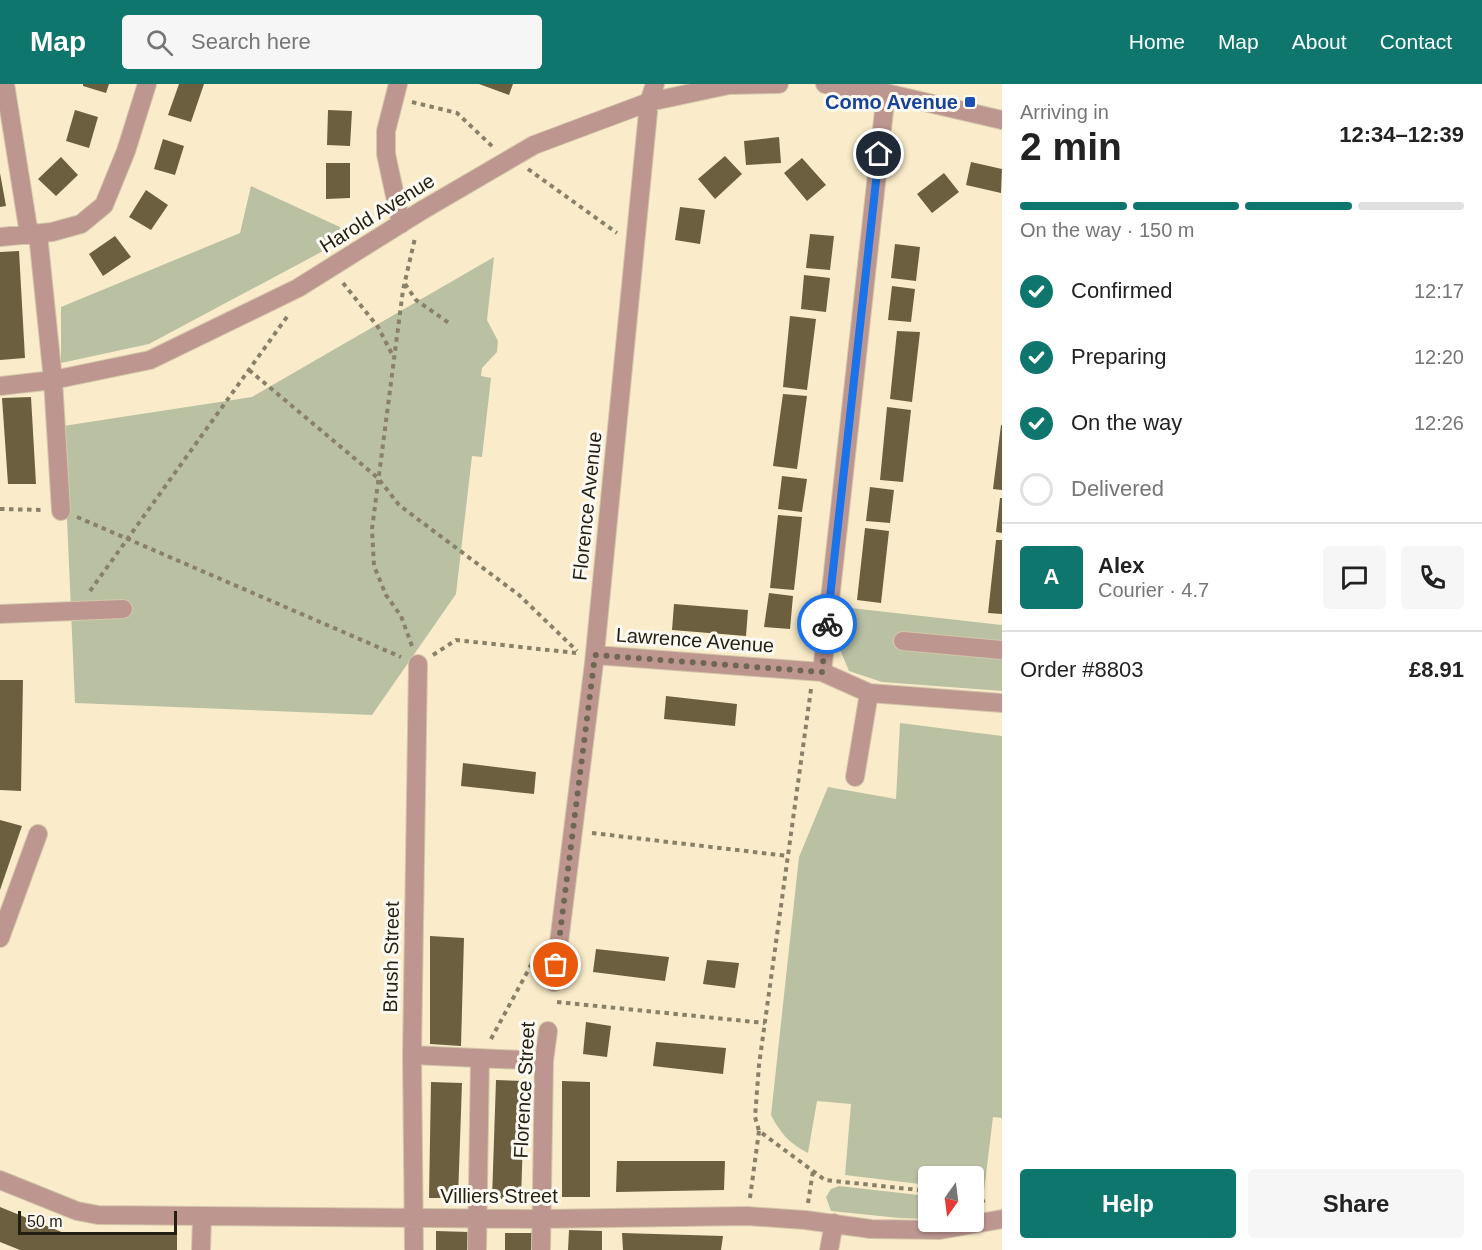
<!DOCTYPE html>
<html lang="en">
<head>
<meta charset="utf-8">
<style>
  body { margin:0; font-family:Arial,sans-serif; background:#f6f6f6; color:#222; height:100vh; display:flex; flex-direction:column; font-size:22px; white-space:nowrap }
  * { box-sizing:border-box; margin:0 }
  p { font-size:20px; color:#767676 }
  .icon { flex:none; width:33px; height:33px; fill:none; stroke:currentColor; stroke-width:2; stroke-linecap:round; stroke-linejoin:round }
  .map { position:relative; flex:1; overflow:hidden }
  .side { display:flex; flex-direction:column; background:#fff; width:480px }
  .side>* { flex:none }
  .needle { width:39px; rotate:194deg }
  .fabs { position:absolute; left:918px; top:1082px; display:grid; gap:12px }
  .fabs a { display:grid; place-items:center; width:66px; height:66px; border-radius:6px; background:#fff; box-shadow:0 2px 4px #0004; font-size:30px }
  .scale { position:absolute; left:18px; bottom:15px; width:159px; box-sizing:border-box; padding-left:6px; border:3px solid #241f12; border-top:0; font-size:16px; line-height:21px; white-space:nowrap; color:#241f12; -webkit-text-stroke:4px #fdfaf3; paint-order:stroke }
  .pin { position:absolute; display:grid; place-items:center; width:51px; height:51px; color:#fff; margin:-26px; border:3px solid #fff; border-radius:50%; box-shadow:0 2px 6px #0007 }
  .courier { position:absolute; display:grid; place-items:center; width:60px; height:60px; margin:-30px; border:4px solid #1a73e8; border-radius:50%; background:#fff; color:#222; box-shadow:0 2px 8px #0007 }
  .headline em { font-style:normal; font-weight:700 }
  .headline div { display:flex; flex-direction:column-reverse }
  .headline { display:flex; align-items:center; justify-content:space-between; height:102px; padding:0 18px }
  h1 { font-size:39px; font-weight:700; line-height:45px }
  .bar { display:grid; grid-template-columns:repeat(4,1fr); gap:9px 6px; align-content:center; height:72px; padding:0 18px }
  .bar i { height:8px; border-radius:4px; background:#e0e0e0 }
  .bar .current { background:#0f766e }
  .bar p { grid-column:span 4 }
  .line { display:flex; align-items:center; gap:15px; padding:0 18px; border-top:2px solid #e0e0e0 }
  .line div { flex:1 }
  .round { display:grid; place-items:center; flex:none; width:63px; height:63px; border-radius:6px; background:#f6f6f6 }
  ol { padding:0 18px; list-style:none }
  li { display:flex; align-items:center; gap:18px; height:66px }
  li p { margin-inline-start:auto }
  li .icon { padding:6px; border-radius:50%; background:#0f766e; color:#fff; stroke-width:4 }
  li:last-child { color:#767676 }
  li i { width:33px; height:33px; border:3px solid #e0e0e0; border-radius:50% }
  .action { display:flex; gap:12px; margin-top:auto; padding:12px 18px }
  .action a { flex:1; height:69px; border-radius:6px; background:#0f766e; color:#fff; font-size:24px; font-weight:700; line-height:69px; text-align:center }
  .action a+a { background:#f6f6f6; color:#222 }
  header { display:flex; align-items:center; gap:36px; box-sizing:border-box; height:84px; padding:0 30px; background:#0f766e; color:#fff }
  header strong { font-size:28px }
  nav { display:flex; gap:33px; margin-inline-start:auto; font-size:21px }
  .search { width:420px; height:54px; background:#f6f6f6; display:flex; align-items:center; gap:15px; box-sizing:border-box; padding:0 21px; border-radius:6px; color:#767676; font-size:22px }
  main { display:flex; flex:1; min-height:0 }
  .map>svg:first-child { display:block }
</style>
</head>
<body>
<header>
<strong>Map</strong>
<div class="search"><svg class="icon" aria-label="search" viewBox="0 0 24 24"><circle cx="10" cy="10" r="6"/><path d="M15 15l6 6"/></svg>Search here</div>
<nav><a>Home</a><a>Map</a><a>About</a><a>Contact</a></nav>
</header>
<main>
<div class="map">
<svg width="1002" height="1166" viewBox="0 0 1002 1166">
  <rect width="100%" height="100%" fill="#faecca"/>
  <path fill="#bac1a3" d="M 251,102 L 355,150 L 149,260 L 61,279 L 61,223 L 240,149 Z
    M 494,173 L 487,236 L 498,257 L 497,268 L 482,284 L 481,292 L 491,294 L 482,373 L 472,372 L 456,510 L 372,631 L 75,619 L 63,342 L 252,313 Z
    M 833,522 L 1002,541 L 1002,607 L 882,598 L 849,587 L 831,544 Z
    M 900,639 L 1002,652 L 1002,1034 L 993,1033 L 984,1107 L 974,1106 L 974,1092 L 928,1092 L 928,1101 L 845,1091 L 851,1020 L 817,1017 L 808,1069 C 790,1060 780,1049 771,1031 L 799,773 L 828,703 L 896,715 Z
    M 839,1102 L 928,1112 L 928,1135 L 899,1134 L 831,1127 L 826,1113 L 831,1105 Z"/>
  <path fill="#6b5f40" d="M 83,0 L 109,0 L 106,9 L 83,2 Z
    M 179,0 L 204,0 L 191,38 L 168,31 Z
    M 479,0 L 513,0 L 509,11 Z
    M 75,26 L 98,33 L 89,64 L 66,57 Z
    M 328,26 L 352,27 L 350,62 L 327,61 Z
    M 779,53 L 781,79 L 746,81 L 744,57 Z
    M 163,55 L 184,62 L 175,91 L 154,85 Z
    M 725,72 L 742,90 L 715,115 L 698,95 Z
    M 61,73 L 78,91 L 56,112 L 38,95 Z
    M 802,74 L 826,101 L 807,117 L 784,89 Z
    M 971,78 L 1002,85 L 1001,109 L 966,101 Z
    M 326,79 L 350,79 L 350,114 L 326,115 Z
    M 0,89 L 6,122 L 0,123 Z
    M 944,89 L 959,108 L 932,129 L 917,110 Z
    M 146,106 L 168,121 L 151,146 L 129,133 Z
    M 680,123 L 705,126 L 700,160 L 675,156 Z
    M 810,150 L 834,152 L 830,186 L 806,184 Z
    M 115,152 L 131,173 L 103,192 L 89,170 Z
    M 895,160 L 920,163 L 916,197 L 891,194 Z
    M 19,167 L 25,274 L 0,276 L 0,168 Z
    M 804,191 L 830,194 L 826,228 L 801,225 Z
    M 892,202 L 915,205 L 911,238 L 888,236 Z
    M 790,232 L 816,235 L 807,306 L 783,303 Z
    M 897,247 L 920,248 L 912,318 L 890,315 Z
    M 783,310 L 807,312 L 797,385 L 773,382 Z
    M 31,313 L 36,400 L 8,400 L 2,314 Z
    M 887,323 L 911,326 L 903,398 L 880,396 Z
    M 1001,341 L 1002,341 L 1002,406 L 993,405 Z
    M 782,392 L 807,395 L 802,428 L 778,425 Z
    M 870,403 L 894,406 L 890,439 L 866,437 Z
    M 1000,414 L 1002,414 L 1002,449 L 996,448 Z
    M 778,431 L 802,433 L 794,506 L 770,504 Z
    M 865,444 L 889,447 L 881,519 L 857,516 Z
    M 996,456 L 1002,456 L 1002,530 L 988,529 Z
    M 769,509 L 793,512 L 790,545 L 764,543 Z
    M 674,520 L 748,526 L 746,552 L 672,546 Z
    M 0,596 L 23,596 L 21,707 L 0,706 Z
    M 666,612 L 737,620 L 735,642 L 664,635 Z
    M 463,679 L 536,688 L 534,710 L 461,702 Z
    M 0,736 L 22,742 L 0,806 Z
    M 430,852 L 464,854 L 461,962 L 430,960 Z
    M 596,865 L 669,873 L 665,897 L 593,888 Z
    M 707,876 L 739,879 L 735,904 L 703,900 Z
    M 586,938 L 611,942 L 607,973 L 583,970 Z
    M 656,958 L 726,964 L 723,990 L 653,982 Z
    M 496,996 L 525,997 L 521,1114 L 492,1115 Z
    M 562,997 L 590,998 L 590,1113 L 562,1113 Z
    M 431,998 L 462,999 L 458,1114 L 429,1114 Z
    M 617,1077 L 725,1077 L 724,1106 L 616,1108 Z
    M 0,1123 L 69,1151 L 177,1150 L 177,1166 L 20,1166 L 0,1158 Z
    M 569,1146 L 602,1147 L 602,1166 L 568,1166 Z
    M 436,1147 L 469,1148 L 469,1166 L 436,1166 Z
    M 505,1149 L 533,1149 L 533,1166 L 505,1166 Z
    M 622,1149 L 723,1152 L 721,1166 L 623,1166 Z"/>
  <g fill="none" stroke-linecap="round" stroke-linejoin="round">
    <defs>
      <path id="minor" d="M 5,0 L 29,150
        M 398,0 L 386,47 L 386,70 L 401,140
        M 825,0 L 886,9 L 1002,36
        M 38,150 L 53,296 L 61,427
        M 0,153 L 52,148 L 81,140 L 104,121 L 126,67 L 147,0
        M 0,302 L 53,296 L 150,276 L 298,204 L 421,127 L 534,61 L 649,18 L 729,1 L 779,0
        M 0,530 L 123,525
        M 903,557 L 1002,566
        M 595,571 L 822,588 L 869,609 L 1002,619
        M 822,588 L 886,9
        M 855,693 L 869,609
        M 0,854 L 38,750
        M 554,898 L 594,579 L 649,18 L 655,0
        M 412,971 L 544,977
        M 0,1096 L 77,1127 L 98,1131 L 541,1135 L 747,1132 L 805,1136 L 871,1145 L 940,1146 L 1002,1135
        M 201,1166 L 202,1132
        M 414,1166 L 412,971 L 418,580
        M 477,1166 L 480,974
        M 541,1166 L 544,977 L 548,947
        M 829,1166 L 834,1139"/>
    </defs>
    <use href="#minor" stroke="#d3c7a9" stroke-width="20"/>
    <path stroke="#898069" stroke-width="4" stroke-dasharray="4.5 4.5" stroke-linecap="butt" d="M 412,18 L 457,29 L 494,64
      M 528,85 L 617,149
      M 343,199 L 378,243 L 394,274
      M 405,200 L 416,216 L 449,239
      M 249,286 L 378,394 L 399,421 L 519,511 L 577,567
      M 0,425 L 44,426
      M 77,433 L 401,573
      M 90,507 L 289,230
      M 412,562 L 401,532 L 386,511 L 374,482 L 372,445 L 403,206 L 415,154
      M 433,571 L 456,556 L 576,569
      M 811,605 L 759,981 L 755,1033 L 759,1047 L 813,1087 L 825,1096 L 928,1107
      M 592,749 L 788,772
      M 557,918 L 765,939
      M 491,955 L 537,870
      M 974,1112 L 981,1113 L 984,1119
      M 750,1114 L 759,1047
      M 808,1119 L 813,1087"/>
    <use href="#minor" stroke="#bd9690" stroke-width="18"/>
  </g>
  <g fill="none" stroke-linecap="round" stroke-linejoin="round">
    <path stroke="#6f6752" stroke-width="6" stroke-dasharray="0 10.8" d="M 556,881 L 595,571 L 822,588 L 827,540"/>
    <path stroke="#1a73e8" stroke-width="8" d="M 827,540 L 879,70"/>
  </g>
  <rect fill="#1a4fb4" stroke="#fdfaf3" stroke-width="2" x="964" y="12" width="12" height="12" rx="3"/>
  <g text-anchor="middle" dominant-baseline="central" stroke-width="6" stroke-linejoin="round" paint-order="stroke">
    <g font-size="20" font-weight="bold" fill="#164399" stroke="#fdfaf3" text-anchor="end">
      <text x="958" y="18">Como Avenue</text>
    </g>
    <g font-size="20" fill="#241f12" stroke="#fdfaf3">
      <text transform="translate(377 129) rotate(-32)">Harold Avenue</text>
      <text transform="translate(587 422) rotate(-84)">Florence Avenue</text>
      <text transform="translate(695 556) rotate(4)">Lawrence Avenue</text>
      <text transform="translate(391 873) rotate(-89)">Brush Street</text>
      <text transform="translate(524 1006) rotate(-87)">Florence Street</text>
      <text x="499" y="1112">Villiers Street</text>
    </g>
  </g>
</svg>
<div class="fabs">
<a><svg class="needle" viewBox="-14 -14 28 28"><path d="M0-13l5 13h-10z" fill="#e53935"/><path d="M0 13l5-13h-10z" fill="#767676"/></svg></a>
</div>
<div class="scale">50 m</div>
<div class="pin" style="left:556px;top:881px;background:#ea580c"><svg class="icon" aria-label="bag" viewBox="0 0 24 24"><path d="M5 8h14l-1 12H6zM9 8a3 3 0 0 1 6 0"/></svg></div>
<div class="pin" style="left:879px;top:70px;background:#1f2937"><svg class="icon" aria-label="home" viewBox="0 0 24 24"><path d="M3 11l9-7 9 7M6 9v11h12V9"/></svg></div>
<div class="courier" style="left:827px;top:540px"><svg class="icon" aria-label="bike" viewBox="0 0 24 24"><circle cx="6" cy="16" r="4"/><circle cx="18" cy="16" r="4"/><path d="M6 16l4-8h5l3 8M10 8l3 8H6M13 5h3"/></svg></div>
</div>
<section class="side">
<div class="headline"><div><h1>2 min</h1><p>Arriving in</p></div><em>12:34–12:39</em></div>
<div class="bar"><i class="current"></i><i class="current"></i><i class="current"></i><i></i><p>On the way · 150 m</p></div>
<ol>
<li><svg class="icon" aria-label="check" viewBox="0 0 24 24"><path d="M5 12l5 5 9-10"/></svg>Confirmed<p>12:17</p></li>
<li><svg class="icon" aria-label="check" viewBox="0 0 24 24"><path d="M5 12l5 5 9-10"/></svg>Preparing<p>12:20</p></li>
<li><svg class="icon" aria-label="check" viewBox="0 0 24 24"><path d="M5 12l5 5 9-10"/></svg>On the way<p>12:26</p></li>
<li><i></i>Delivered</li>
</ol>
<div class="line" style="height:108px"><b class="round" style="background:#0f766e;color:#fff">A</b><div><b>Alex</b><p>Courier · 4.7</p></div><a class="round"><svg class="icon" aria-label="chat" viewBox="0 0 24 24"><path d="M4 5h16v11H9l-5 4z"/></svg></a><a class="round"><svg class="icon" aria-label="phone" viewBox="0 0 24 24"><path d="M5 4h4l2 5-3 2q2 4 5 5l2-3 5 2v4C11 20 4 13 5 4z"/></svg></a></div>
<div class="line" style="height:78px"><div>Order #8803</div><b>£8.91</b></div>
<div class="action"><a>Help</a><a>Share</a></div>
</section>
</main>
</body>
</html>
